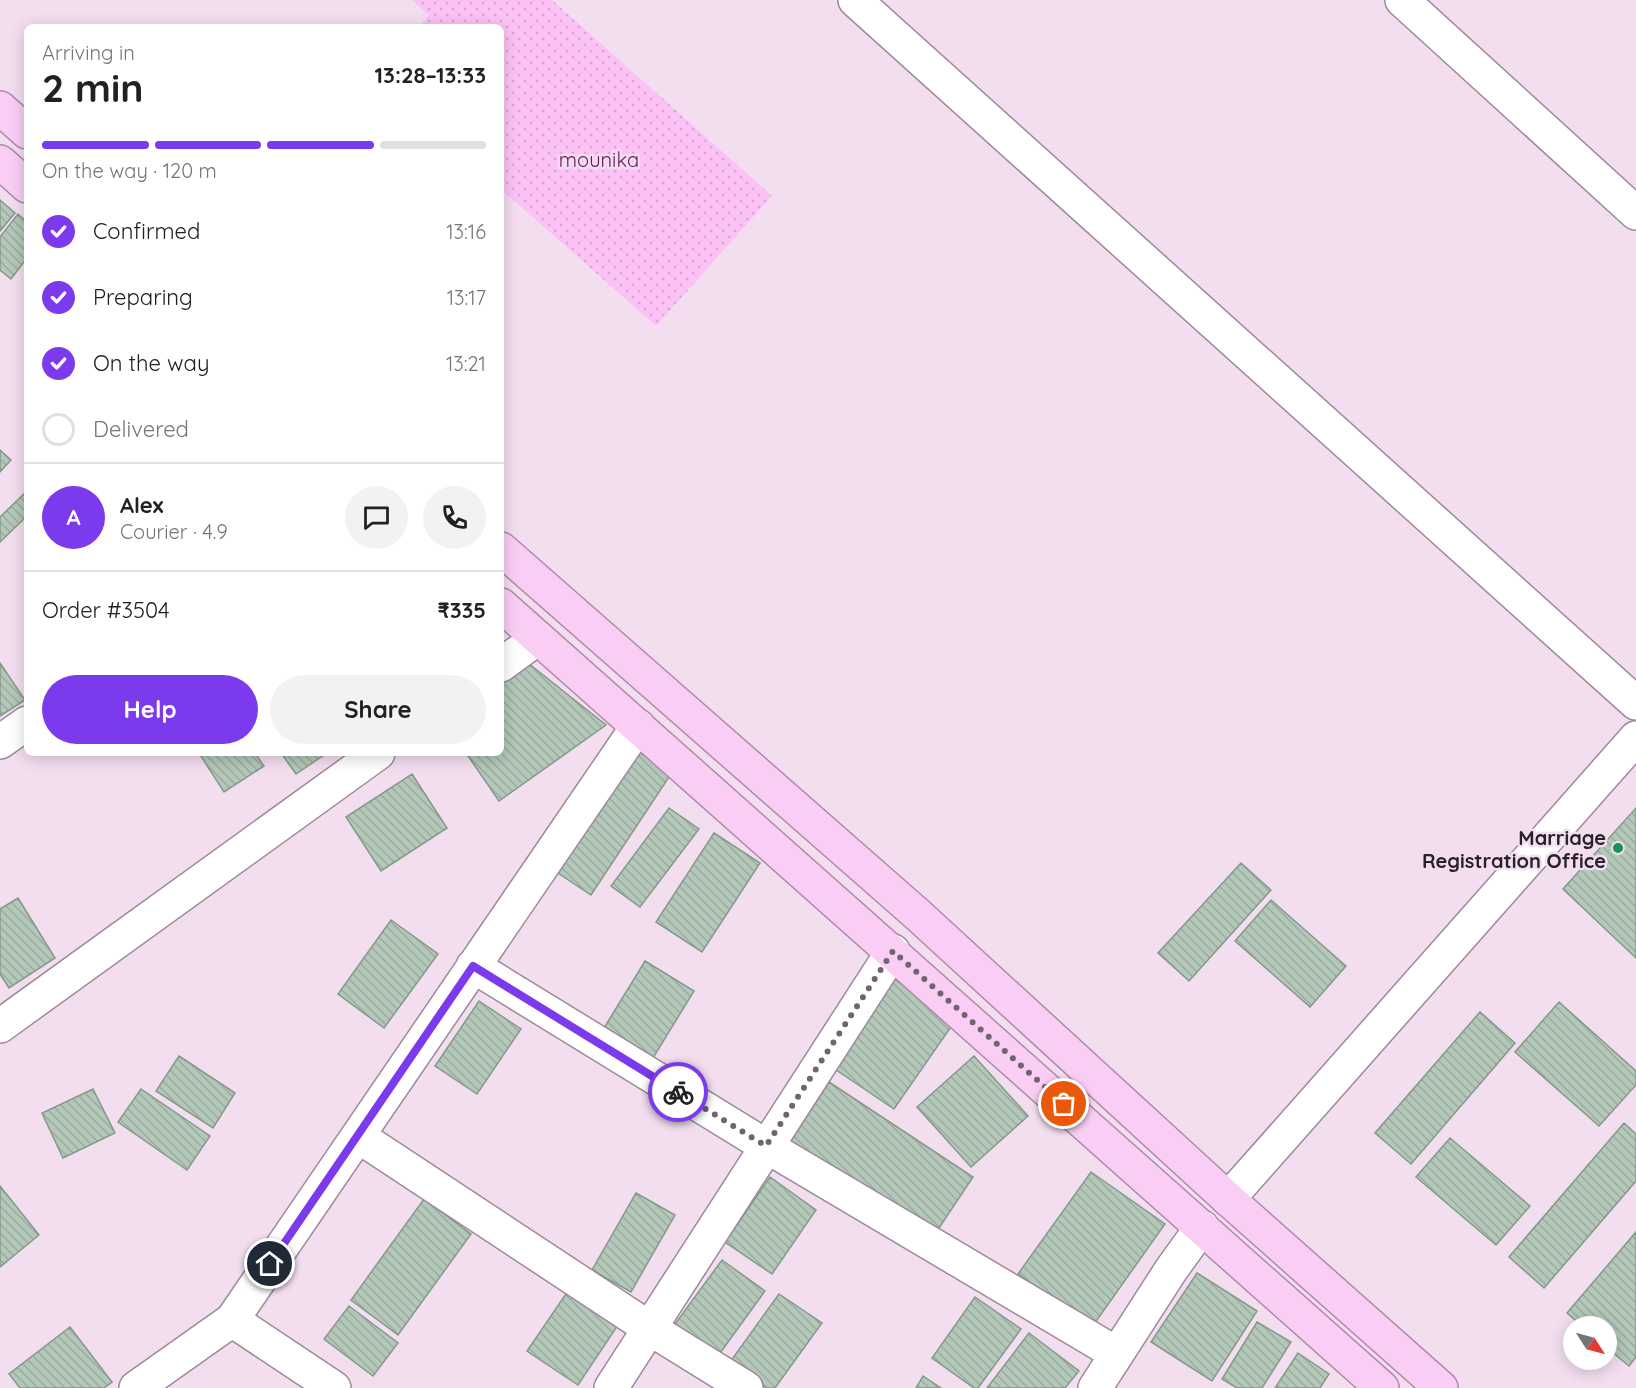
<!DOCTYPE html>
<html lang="en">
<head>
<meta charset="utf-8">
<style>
  body { margin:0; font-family:Quicksand,sans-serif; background:#f2f2f2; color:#202124; height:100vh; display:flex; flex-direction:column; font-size:22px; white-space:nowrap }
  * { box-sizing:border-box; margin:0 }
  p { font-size:20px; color:#757577 }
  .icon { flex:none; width:33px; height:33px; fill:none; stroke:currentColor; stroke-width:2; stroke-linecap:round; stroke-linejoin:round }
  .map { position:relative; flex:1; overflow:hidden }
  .panel { position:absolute; left:24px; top:24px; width:480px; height:732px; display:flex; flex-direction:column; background:#fff; border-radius:9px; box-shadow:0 3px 15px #0003 }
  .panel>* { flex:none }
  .needle { width:39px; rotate:126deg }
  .fabs { position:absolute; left:1563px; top:1316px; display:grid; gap:12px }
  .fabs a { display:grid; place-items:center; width:54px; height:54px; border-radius:50%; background:#fff; box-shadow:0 3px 15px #0003; font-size:30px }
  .pin { position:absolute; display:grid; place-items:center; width:51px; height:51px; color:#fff; margin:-26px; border:3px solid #fff; border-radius:50%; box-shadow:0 2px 6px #0007 }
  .courier { position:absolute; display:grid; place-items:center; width:60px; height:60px; margin:-30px; border:4px solid #7c3aed; border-radius:50%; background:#fff; color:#222; box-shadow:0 2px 8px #0007 }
  .overview em { font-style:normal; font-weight:800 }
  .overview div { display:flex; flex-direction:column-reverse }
  .overview { display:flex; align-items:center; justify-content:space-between; height:102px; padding:0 18px }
  h1 { font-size:39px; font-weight:800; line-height:45px }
  .bar { display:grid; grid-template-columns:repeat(4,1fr); gap:9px 6px; align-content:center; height:72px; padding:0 18px }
  .bar i { height:8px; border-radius:4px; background:#e0e0e0 }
  .bar .selected { background:#7c3aed }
  .bar p { grid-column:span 4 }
  .line { display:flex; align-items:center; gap:15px; padding:0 18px; border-top:2px solid #e0e0e0 }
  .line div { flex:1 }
  .round { display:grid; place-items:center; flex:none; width:63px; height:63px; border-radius:32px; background:#f2f2f2 }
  ol { padding:0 18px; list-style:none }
  li { display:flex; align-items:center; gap:18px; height:66px }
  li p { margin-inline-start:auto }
  li .icon { padding:6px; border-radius:50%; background:#7c3aed; color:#fff; stroke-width:4 }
  li:last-child { color:#757577 }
  li i { width:33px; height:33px; border:3px solid #e0e0e0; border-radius:50% }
  .action { display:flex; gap:12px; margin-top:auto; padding:12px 18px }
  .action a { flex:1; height:69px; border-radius:36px; background:#7c3aed; color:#fff; font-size:24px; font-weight:800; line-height:69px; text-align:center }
  .action a+a { background:#f2f2f2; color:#202124 }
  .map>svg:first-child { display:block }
</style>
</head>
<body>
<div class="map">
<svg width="1636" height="1388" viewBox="0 0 1636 1388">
  <defs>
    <pattern id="park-dots" width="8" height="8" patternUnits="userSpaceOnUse" patternTransform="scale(1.5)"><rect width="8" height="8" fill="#fcc2f5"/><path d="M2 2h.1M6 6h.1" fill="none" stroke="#d8a6d2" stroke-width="1.8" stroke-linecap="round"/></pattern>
    <pattern id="building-back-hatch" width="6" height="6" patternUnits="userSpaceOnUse" patternTransform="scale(1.5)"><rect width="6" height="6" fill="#b3c8b8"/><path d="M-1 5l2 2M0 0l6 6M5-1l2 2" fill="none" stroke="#9aac9e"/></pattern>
  </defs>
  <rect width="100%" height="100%" fill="#f3def0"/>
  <path fill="url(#park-dots)" d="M 412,0 L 552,0 L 772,196 L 656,326 L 501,189 L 501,27 L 419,27 L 429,15 Z"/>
  <path fill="url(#building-back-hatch)" stroke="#849989" stroke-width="1.5" d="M 0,200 L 15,213 L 0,231 Z
    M 18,214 L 27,222 L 27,258 L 11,279 L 0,270 L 0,237 Z
    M 0,450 L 11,460 L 0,472 Z
    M 27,491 L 27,516 L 0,542 L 0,517 Z
    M 0,663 L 25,700 L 0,716 Z
    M 528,663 L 606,725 L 499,801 L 466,753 L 501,753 L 501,682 Z
    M 638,751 L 671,774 L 591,895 L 558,873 Z
    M 199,753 L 255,753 L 264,766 L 224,792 Z
    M 281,753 L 327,753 L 296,774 Z
    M 412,774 L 447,828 L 381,871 L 346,817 Z
    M 669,808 L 699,829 L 640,907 L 611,886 Z
    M 1636,808 L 1636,958 L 1563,889 Z
    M 714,833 L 760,863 L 702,952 L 656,922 Z
    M 1241,863 L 1271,890 L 1189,981 L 1158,953 Z
    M 18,898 L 55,958 L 9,988 L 0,974 L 0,909 Z
    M 1271,900 L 1346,966 L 1310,1007 L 1235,941 Z
    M 391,920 L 438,954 L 384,1028 L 338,994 Z
    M 645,961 L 694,991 L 653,1058 L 604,1028 Z
    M 887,974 L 955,1021 L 894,1109 L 826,1063 Z
    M 479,1001 L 521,1029 L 477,1094 L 435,1066 Z
    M 1559,1002 L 1636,1071 L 1636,1085 L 1599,1126 L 1515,1052 Z
    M 1480,1012 L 1515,1043 L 1411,1164 L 1375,1133 Z
    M 179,1056 L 235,1093 L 213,1128 L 156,1091 Z
    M 974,1056 L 1028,1116 L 971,1167 L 917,1107 Z
    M 829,1082 L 973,1177 L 933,1237 L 790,1142 Z
    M 93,1089 L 115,1133 L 63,1158 L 42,1113 Z
    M 141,1089 L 210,1136 L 187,1170 L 118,1122 Z
    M 1624,1123 L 1636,1134 L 1636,1181 L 1544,1288 L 1509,1257 Z
    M 1450,1138 L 1530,1206 L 1496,1245 L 1416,1177 Z
    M 1091,1172 L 1165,1224 L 1092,1327 L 1018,1274 Z
    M 770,1177 L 816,1210 L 772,1274 L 725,1242 Z
    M 0,1186 L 39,1235 L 0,1267 Z
    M 636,1193 L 675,1215 L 631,1292 L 592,1270 Z
    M 424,1199 L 471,1234 L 398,1335 L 351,1300 Z
    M 1636,1232 L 1636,1357 L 1629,1366 L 1606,1347 L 1606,1326 L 1582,1326 L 1567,1313 Z
    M 722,1260 L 765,1291 L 718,1356 L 675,1324 Z
    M 1197,1273 L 1257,1311 L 1212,1381 L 1151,1342 Z
    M 570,1288 L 620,1322 L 578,1385 L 527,1351 Z
    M 779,1294 L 822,1323 L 775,1388 L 767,1388 L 730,1362 Z
    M 975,1297 L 1021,1329 L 978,1388 L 974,1388 L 932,1358 Z
    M 349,1306 L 398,1343 L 373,1376 L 324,1339 Z
    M 1257,1322 L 1291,1342 L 1262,1388 L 1237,1388 L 1222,1379 Z
    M 70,1327 L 112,1382 L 104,1388 L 20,1388 L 9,1374 Z
    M 1029,1333 L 1079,1371 L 1065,1388 L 987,1388 Z
    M 1298,1353 L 1329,1374 L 1320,1388 L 1275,1388 Z
    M 923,1376 L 941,1388 L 916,1388 Z"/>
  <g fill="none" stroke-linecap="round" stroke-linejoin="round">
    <defs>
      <path id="minor" d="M 855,0 L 1636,703
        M 1402,0 L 1636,213
        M 501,665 L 538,638
        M 0,742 L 27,723
        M 473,966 L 766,1146 L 1117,1354
        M 0,1026 L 378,753
        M 358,1136 L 649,1328 L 746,1388
        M 1228,1199 L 1636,738
        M 232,1320 L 334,1388
        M 136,1388 L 232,1320 L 638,726
        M 611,1388 L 893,951
        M 1095,1388 L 1171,1270 L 1202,1227"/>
      <path id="trunk" d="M 0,108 L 27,132
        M 0,162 L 27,186
        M 501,549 L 917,914 L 1228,1199 L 1441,1388
        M 501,605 L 1382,1388"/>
    </defs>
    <use href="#minor" stroke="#9c8999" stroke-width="36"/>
    <use href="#trunk" stroke="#b089ab" stroke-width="36"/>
    <use href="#minor" stroke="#fff" stroke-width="33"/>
    <use href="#trunk" stroke="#facef4" stroke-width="33"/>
  </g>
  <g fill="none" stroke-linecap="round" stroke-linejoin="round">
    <path stroke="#70646f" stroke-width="6" stroke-dasharray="0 10.8" d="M 678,1092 L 766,1146 L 893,951 L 1064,1104"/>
    <path stroke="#7c3aed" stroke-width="8" d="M 270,1264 L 473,966 L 678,1092"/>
  </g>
  <circle fill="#179451" stroke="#f3def0" stroke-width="2" cx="1618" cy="848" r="6"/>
  <g text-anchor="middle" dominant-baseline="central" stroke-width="5" stroke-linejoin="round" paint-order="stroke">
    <g font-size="20" fill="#64165f" stroke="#f3def0">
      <text x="599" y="159">mounika</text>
    </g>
    <g font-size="20" font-weight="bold" fill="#2a2229" stroke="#f3def0" text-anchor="end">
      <text x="1606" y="837">Marriage<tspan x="1606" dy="23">Registration Office</tspan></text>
    </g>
  </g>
</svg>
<div class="fabs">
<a><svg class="needle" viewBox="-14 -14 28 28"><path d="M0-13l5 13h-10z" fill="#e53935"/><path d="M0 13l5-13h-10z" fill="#757577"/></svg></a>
</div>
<div class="pin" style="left:1064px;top:1104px;background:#ea580c"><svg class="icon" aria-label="bag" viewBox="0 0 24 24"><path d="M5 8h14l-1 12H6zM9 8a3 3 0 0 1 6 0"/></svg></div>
<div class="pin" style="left:270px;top:1264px;background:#1f2937"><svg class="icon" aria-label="home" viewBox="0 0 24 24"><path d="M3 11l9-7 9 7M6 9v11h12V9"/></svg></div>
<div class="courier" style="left:678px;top:1092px"><svg class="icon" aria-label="bike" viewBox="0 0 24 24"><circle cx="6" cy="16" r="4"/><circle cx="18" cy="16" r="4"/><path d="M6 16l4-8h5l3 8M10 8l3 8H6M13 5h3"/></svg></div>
<section class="panel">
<div class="overview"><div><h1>2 min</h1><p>Arriving in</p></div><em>13:28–13:33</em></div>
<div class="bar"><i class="selected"></i><i class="selected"></i><i class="selected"></i><i></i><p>On the way · 120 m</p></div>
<ol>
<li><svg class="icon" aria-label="check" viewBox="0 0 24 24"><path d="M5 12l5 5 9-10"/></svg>Confirmed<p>13:16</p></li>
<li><svg class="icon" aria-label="check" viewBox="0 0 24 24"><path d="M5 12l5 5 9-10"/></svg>Preparing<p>13:17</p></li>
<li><svg class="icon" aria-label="check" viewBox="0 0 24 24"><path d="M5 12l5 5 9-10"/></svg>On the way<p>13:21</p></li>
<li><i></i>Delivered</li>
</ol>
<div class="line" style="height:108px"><b class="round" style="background:#7c3aed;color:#fff">A</b><div><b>Alex</b><p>Courier · 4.9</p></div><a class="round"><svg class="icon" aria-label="chat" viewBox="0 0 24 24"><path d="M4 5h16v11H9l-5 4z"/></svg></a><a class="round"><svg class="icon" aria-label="phone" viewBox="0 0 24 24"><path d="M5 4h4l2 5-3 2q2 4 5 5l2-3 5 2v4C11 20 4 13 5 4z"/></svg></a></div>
<div class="line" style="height:78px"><div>Order #3504</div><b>₹335</b></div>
<div class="action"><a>Help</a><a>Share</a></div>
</section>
</div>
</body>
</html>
